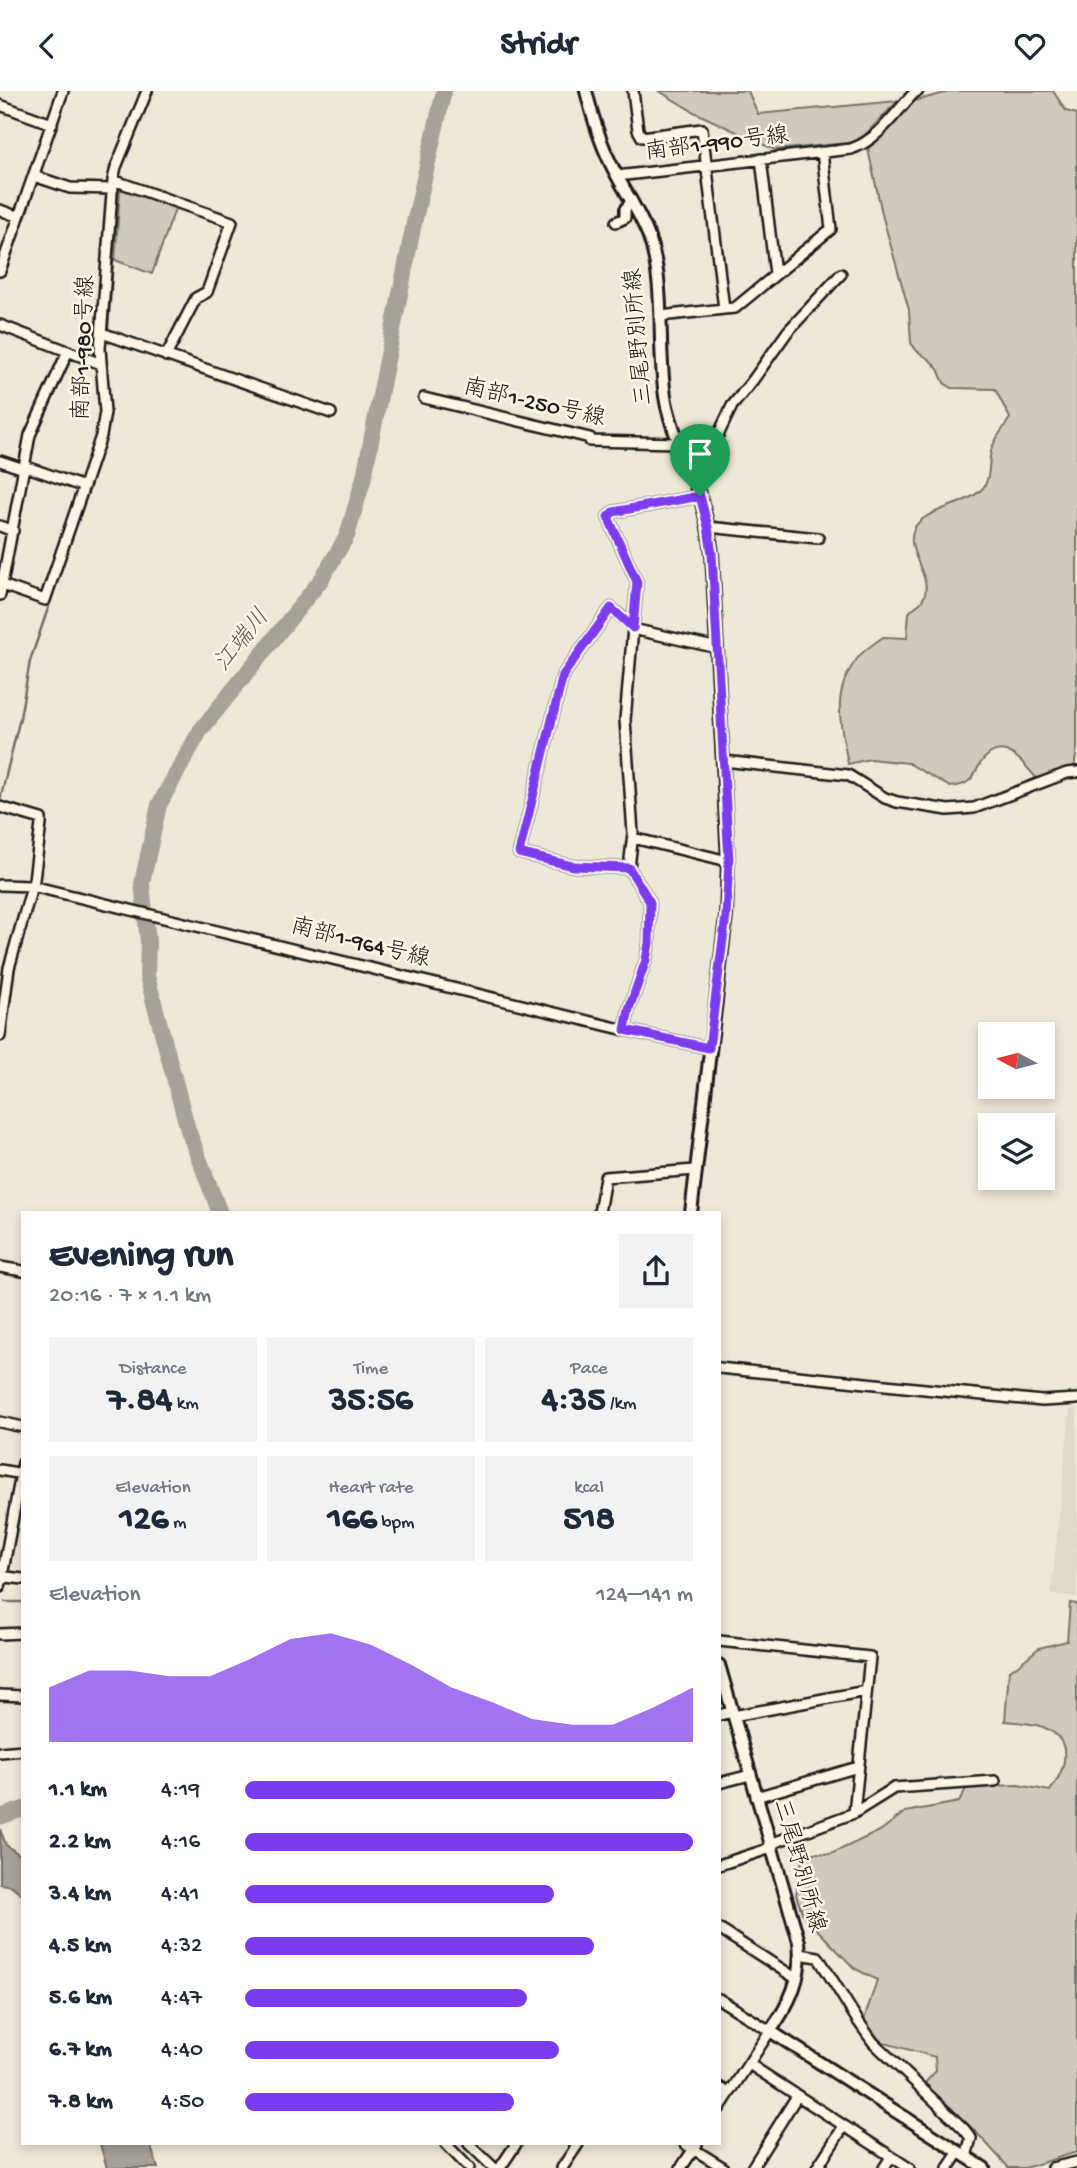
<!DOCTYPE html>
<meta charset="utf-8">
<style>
body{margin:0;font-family:"Gochi Hand","Klee One",sans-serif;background:#f2f2f3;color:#1f2937;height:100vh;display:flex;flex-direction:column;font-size:26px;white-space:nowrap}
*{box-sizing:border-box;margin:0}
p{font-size:23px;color:#747a83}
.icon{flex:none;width:38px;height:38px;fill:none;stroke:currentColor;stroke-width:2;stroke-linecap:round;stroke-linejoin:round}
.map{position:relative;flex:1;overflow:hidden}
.panel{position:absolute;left:21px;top:1120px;width:700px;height:934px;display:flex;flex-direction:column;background:#fff;border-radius:0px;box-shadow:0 4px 10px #0003}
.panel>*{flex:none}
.needle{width:46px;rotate:277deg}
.controls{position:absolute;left:978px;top:931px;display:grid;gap:14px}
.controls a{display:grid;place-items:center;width:77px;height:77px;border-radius:0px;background:#fff;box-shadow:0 4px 10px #0003;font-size:35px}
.pin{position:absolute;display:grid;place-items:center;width:60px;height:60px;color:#fff;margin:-72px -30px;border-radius:50% 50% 50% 0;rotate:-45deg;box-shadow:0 0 7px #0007}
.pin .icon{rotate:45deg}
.round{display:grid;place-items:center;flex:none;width:74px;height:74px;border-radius:0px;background:#f2f2f3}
.head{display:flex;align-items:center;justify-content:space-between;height:119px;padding:0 28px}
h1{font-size:38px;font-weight:700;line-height:52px}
.figures{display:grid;grid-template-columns:repeat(3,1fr);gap:10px;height:119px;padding:7px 28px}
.figures div{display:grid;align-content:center;border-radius:0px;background:#f2f2f3;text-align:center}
.figures b{font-size:35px;font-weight:700}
.figures small{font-size:19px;font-weight:400}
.figures p{font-size:19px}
.chart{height:196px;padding:14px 28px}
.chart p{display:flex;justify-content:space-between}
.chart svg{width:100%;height:126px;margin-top:7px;fill:#7c3aed;opacity:.7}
ul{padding:0 28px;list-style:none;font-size:23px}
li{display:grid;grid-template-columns:112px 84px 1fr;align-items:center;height:52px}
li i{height:18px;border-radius:9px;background:#7c3aed}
header{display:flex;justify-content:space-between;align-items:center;height:91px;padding:0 28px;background:#fff;font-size:32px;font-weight:700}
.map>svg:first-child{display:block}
.built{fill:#ded9cb}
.green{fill:#cfcabd;stroke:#76736c;stroke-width:2}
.water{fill:#a7a299;stroke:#6f6c67;stroke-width:2}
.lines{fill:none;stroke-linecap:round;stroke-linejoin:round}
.stream{stroke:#6f6c67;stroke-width:2.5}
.river{stroke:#a7a299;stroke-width:16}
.minor-casing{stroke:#1c1c1c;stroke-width:14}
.major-casing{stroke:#1c1c1c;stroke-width:16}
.minor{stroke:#fcf5e5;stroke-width:9}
.major{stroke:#fcf5e5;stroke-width:10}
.route-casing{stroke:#fff;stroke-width:14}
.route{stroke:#7c3aed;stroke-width:9}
.labels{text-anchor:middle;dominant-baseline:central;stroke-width:5;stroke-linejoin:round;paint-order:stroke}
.street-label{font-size:23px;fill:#1c1c1c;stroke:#fcf5e5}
.water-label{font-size:24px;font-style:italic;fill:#5b5854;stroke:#fcf5e5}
</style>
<header><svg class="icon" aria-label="back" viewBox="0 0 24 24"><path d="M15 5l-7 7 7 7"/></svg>Stridr<svg class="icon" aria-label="heart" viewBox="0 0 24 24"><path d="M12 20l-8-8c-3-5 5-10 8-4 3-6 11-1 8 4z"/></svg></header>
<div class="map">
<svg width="1077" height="2077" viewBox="0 0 1077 2077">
<rect width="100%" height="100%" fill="#eee8d9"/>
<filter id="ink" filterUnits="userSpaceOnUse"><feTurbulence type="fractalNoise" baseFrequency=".0143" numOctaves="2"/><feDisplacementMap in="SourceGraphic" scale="14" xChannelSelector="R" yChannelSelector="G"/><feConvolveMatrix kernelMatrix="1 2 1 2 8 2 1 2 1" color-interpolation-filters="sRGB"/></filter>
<g filter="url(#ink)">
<!-- built -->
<path class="built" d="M1077 1317V1506L1051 1503 1070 1319Z"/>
<!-- green -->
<path class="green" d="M659 0H748L758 23 898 10 858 51 775 59 694 21Z
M953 0H1053L1066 20 1077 23V657L1074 678H1063L1037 688C1026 675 1006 647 987 665 972 677 980 693 950 696L908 672 870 668 848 673C841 634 830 603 857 568 863 559 874 553 883 546L907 547 909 522C912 517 917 515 921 511 938 489 903 462 914 438 924 417 966 416 983 397 991 387 988 372 991 360 994 348 1004 337 1010 327L995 298 952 297 944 292 938 278 930 269 917 260 911 252 909 219 883 127 868 58 914 10Z
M124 97 176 115 152 183 115 169 120 100Z
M1070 1512 1077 1513V2061L1025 2077H1009L977 2042 924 1993 936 1980 935 1966 881 1951 864 1929 877 1889 854 1877 803 1824 796 1804 803 1761 831 1763 880 1740 905 1721 959 1711 967 1696 1018 1694 1050 1700C1066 1678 1075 1649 1043 1636 1032 1632 1017 1631 1005 1630L1009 1579 1017 1575 1039 1557 1067 1550Z"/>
<!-- water -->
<path class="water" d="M0 1738 6 1754 23 1766V1805L12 1795 0 1793Z
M100 2053H150L158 2077H107Z"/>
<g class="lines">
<!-- stream -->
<path class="stream" d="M108 237 118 102
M105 266 106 251
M0 709 20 627 30 570 90 395 106 344 109 321
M5 1511H23"/>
<!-- river -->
<path class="river" d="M220 1122 188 1039 147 885 148 851 142 792 159 714 200 640 321 489 347 445 364 386 414 132 444 0
M0 1726 23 1718"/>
<!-- minor casing -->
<g class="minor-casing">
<path id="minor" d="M633 0 638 39 642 46 702 38 724 218 735 217 831 138 822 61
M0 14 52 33
M761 68 775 183
M34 85 70 97 113 98
M617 85 851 58C878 49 895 22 914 2L918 0
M113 89 232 131 207 201 196 207 166 265
M0 119 19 126
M616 131 625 127V118L632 110
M0 180 63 0
M660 225 724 218
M0 234 101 273
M102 242 331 322
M424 307 590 347V350L677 352
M0 370 21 377H30L84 396
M687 375 709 363 732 315 753 289 788 240 841 183
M0 435 13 440
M708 436 818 447
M2 494 45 509 101 345 105 321 100 258 113 89 116 76 147 0
M0 504 30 344 68 260
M724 670 848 684 885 707 897 711 948 719 974 717 1067 682 1077 681
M0 716 41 728V733L34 789 9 877 0 945
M633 747 728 770
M629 777 573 775 519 762 563 584 611 517 637 539 718 557
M0 794 32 795 625 939 709 957
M625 939 629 918 646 869 649 852 650 811 629 777 633 742 625 629 637 491 608 426 613 421 700 405
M599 1122 605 1086 695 1079
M0 1176 23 1180
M719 1277 1042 1310 1077 1308
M0 1331 23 1336
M0 1379 23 1383
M0 1491 7 1486 23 1488
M0 1496 23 1372
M0 1543 23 1542
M719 1550 870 1566 854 1722 776 1751 765 1759 719 1774
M0 1604 23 1605
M719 1624 732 1621
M733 1625 866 1600
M0 1661 23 1659
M719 1692 750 1684
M756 1706 858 1676
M854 1722 894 1697 995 1690
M719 1838 797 1888
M800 1863 818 1866 858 1930 873 1951 964 2038 971 2047 966 2066
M719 1908 770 1940 719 2018
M749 1973 909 2077
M719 1996 729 2002
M446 2053 469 2077
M469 2053 494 2077
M685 2053 724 2077
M500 2077 516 2053
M562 2077 578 2053
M681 2077 697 2053
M752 2077 797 2005
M817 2077 844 2035
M884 2077 891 2066
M948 2077 958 2062
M1052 2077 1077 2071"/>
</g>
<!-- major casing -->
<g class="major-casing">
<path id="major" d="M586 0C592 24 599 48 610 71 622 97 639 119 649 146 667 199 656 257 666 311 673 345 689 373 700 406 706 425 710 444 712 463L728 770 726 825 691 1122
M719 1574 799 1851C803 1885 790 1913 770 1940L984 2077"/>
</g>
<!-- minor -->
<use href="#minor" class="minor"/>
<!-- major -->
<use href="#major" class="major"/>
</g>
</g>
<g class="lines" filter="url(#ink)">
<!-- route casing -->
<g class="route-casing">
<path id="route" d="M700 405 708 436 712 463 729 770 726 825 709 957 625 939 629 918 646 869 649 852 650 811 629 777 573 775 519 762 563 584 611 517 633 537 637 491 608 426 613 421Z"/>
</g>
<!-- route -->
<use href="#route" class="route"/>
</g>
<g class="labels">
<!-- street labels -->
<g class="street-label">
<text transform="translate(717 54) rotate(-7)">南部1-990号線</text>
<text transform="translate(640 246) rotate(-95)">三尾野別所線</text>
<text transform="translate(85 257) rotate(-88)">南部1-980号線</text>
<text transform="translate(534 313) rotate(13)">南部1-250号線</text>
<text transform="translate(360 853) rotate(14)">南部1-964号線</text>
<text transform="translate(798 1775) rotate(74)">三尾野別所線</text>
</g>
<!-- water labels -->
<g class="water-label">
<text transform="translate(243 550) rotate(-51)">江端川</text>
</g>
</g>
</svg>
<div class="controls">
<a><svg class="needle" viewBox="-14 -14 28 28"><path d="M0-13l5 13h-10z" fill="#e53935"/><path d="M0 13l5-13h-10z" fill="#747a83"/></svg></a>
<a><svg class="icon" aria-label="layers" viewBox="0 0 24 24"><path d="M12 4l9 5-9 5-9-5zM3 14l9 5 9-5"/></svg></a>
</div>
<div class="pin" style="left:700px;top:405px;background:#1e9e55"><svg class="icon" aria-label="arrive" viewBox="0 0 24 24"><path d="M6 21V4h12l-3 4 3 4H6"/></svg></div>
<section class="panel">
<div class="head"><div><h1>Evening run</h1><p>20:16 · 7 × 1.1 km</p></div><a class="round"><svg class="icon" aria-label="share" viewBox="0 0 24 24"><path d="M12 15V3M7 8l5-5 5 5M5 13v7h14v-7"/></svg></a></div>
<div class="figures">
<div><p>Distance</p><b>7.84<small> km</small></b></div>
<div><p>Time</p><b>35:56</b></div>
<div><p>Pace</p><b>4:35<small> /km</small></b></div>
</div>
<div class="figures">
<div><p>Elevation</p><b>126<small> m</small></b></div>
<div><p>Heart rate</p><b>166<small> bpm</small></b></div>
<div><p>kcal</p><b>518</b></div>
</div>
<div class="chart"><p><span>Elevation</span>124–141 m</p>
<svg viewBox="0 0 160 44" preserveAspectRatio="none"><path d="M0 44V25L10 19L20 19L30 21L40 21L50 15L60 8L70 6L80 10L90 17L100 25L110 30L120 36L130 38L140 38L150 32L160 25V44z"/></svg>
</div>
<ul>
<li><b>1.1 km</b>4:19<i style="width:96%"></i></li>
<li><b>2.2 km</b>4:16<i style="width:100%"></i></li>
<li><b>3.4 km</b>4:41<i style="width:69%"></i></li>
<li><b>4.5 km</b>4:32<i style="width:78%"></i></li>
<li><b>5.6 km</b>4:47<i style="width:63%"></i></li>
<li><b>6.7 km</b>4:40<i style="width:70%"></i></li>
<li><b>7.8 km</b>4:50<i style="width:60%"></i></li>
</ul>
</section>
</div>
